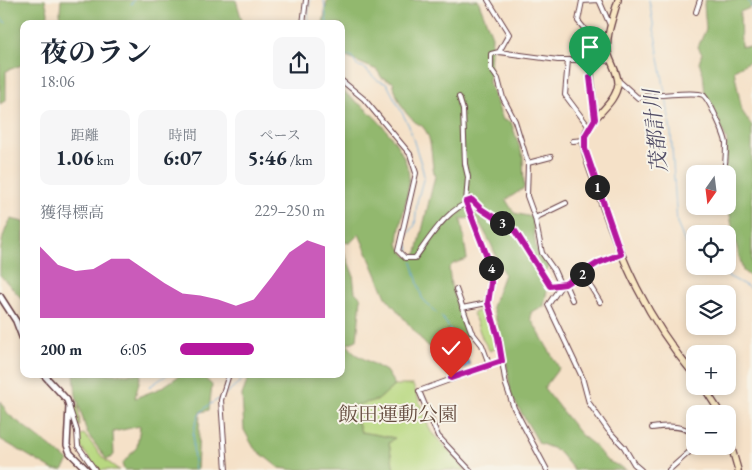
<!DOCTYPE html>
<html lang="ja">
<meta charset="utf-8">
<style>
body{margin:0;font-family:"EB Garamond","Noto Serif JP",serif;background:#f6f6f7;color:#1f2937;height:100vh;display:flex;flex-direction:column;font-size:19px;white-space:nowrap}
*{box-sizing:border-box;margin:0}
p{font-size:16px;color:#747a83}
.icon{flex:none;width:28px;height:28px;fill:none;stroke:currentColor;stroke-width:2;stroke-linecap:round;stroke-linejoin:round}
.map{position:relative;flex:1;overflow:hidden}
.panel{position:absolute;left:20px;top:20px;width:325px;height:358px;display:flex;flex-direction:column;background:#fff;border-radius:10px;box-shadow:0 2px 8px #0003}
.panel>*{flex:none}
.needle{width:32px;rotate:194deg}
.tools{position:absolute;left:686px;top:165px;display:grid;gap:10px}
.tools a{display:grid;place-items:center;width:50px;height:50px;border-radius:10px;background:#fff;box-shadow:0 2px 8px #0003;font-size:25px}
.pin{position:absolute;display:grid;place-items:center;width:42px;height:42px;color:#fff;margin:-51px -21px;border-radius:50% 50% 50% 0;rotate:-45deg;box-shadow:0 0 5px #0007}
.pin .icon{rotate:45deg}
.km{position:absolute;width:25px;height:25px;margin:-12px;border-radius:50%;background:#222;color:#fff;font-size:14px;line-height:25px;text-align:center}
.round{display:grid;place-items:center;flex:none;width:52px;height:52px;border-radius:10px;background:#f6f6f7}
.overview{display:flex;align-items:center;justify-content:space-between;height:85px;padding:0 20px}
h1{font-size:28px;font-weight:700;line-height:38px}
.stats{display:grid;grid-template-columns:repeat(3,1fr);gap:8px;height:85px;padding:5px 20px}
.stats div{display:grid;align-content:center;border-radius:10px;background:#f6f6f7;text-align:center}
.stats b{font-size:21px;font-weight:700}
.stats small{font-size:14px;font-weight:400}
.stats p{font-size:14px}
.chart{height:140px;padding:10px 20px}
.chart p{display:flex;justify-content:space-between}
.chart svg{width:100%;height:90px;margin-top:5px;fill:#b5179e;opacity:.7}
ul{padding:0 20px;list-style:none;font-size:16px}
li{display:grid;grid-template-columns:80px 60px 1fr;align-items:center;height:38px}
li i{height:12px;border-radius:6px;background:#b5179e}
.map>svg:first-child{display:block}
.green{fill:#b8d880;stroke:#817c56}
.forest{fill:#92b86e;stroke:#6e6c4c}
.water{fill:#66a9da;stroke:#586482}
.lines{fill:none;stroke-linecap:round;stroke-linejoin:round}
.stream{stroke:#66a9da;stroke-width:1}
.minor-casing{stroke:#643c43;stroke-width:6}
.tertiary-casing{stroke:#643c43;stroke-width:8}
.secondary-casing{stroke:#643c43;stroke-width:8}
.minor{stroke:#fff;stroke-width:4}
.tertiary{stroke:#fff;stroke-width:5}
.secondary{stroke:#f9e7c3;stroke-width:5.5}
.route-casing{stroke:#fff;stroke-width:10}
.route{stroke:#b5179e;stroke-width:6}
.labels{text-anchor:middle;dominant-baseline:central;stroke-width:4;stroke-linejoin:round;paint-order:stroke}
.park-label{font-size:20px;fill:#664d40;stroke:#f7f3e8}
.water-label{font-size:21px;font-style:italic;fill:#544f68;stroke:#f7f3e8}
</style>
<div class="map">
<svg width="752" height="470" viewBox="0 0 752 470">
<rect width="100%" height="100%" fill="#f7f3e8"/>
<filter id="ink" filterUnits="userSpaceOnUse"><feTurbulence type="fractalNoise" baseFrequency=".02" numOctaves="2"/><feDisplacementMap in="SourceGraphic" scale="10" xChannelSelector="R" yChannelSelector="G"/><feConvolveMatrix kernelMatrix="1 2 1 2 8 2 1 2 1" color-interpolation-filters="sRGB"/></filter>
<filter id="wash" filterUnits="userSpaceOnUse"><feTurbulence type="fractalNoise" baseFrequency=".0096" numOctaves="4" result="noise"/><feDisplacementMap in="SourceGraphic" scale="20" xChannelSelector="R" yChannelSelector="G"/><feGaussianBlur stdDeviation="1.12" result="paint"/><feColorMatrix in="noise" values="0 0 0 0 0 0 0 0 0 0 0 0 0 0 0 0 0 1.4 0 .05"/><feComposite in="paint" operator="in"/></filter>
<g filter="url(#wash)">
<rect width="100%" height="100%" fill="#f5e1c8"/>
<!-- green -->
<path class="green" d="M483 309 498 347 490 351 483 340 473 313Z
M395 385H413L431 432 467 470H394L389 443 395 438 361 432 352 406 378 400Z
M72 405H78L80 426H77Z
M84 434 104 459 119 470H98L81 447 79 436Z"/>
<!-- forest -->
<path class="forest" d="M0 0H45L48 12 47 24H24V64L6 71V100L0 104Z
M61 0H236L243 24H59Z
M327 0H478L492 36 489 82 503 120 511 122 523 157 524 188 506 200 514 213 532 217 536 249 549 268 538 276 547 290 544 306 531 312V319L559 368 544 388 580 434 594 445 606 460 627 470H574L557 450 539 443 511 395 504 345 492 307 504 274 491 244 477 218 461 219 467 259 453 264 449 268 451 286 468 334 463 339 449 329 444 335 450 345 442 353 426 345 386 297 359 234 350 243 341 242V88C351 100 357 101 367 110 384 125 410 156 409 180 408 201 399 222 398 244L406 256H414L417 252 435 176C430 162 434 139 423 127 420 124 415 123 413 120 402 111 396 96 393 82L382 78 377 70 341 55V24H323Z
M705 0H752V7L740 12 741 46 752 47V60L734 70 742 111 752 126V278L743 271 734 236 729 210 728 174H725L727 141 713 106 705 94 703 73 699 63 702 54 698 47 706 29 704 4Z
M11 219 24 222V301L0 275C0 253 0 236 11 219Z
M341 244 353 274 355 292 361 298 357 340 347 344 355 354 386 371 395 385 378 400 352 406 361 432 395 438 389 443 394 470H295L279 468 254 448 244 430 242 395 248 379 253 374H341Z
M74 374H141L135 398 161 388 182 374H200L212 385 209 410 200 412 197 470H124L122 464 137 447 140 426 113 432 114 455 107 460 87 433 76 395Z
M0 401 8 414 69 461 63 470H53L0 439Z"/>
<!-- water -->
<path class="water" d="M452 357 468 360 470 365 454 373 447 358Z"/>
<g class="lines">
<!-- stream -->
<path class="stream" d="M324 0 327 24
M649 0 665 92
M748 0 752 8
M131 4 134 0
M0 17 6 23
M307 24 310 0
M341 56H351L357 66 363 67 377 80 387 84 409 126 422 167 424 176 417 202 415 225 406 237 410 255
M666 96 671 133 677 223 685 243 695 254
M412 262 422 298 437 314
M709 266 752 289
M441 316 456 338
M149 387 168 374
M224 395 249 374
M195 470C193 451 189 422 205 408 209 404 215 402 219 399"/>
</g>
</g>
<g filter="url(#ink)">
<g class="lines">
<!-- minor casing -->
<g class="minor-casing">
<path id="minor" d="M488 0 509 34 499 52
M599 0 610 25
M696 12 700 0
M303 24 306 0
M568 60 565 95 589 127
M588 60 587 32 578 21 582 1 599 0
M591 63 595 119
M341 80 364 99 410 154 416 173 398 251 405 258H415C430 238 446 209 472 201L481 209 515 231 550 286 565 284 598 263 621 254
M618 80 638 98C646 96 697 91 703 95 709 99 725 135 726 143 726 152 726 165 723 174
M459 97 463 110 465 164 468 177 466 202 490 264 491 283 487 303 498 337 506 385 514 408 547 470
M573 141 585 140
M528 163 551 157
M535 218 566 203
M580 275 589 284 600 302
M565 284 572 300
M561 286 554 270 542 253 535 218 527 196 528 163 515 121 503 98 498 79 491 69V54L499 52 558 60H588L591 63 610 60
M561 286 548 305 582 377 589 403 608 430 624 447 634 464 641 470
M456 289 471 331 482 345 489 364
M462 308 487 303
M70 409 77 431 78 446 95 470
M652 428C666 426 687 424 695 437
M226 470 221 400 229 374
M470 470 438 436 419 391 502 361
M669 470 696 446"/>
</g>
<!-- tertiary casing -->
<g class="tertiary-casing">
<path id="tertiary" d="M0 296 16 321 24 342
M43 374 67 400 69 406 67 445 70 453 87 470"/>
</g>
<!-- secondary casing -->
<g class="secondary-casing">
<path id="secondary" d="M618 0C614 15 605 37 608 52 610 62 619 74 618 84 615 108 586 117 584 142 584 158 593 175 597 189 621 260 647 319 695 376
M703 386 721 414
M728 435 738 470"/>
</g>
<!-- minor -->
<use href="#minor" class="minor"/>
<!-- tertiary -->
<use href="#tertiary" class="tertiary"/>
<!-- secondary -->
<use href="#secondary" class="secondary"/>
</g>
</g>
<g class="lines" filter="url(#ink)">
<!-- route casing -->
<g class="route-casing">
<path id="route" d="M451 378 502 361 498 337 488 303 491 283 490 264 466 202 472 200 481 209 515 231 550 286 565 284 598 263 621 254 585 149V136L595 119 590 77"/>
</g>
<!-- route -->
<use href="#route" class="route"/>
</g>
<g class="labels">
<!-- park labels -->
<g class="park-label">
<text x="398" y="414">飯田運動公園</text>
</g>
<!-- water labels -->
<g class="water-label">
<text transform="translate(655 131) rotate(-96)">茂都計川</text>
</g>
</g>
</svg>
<div class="tools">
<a><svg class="needle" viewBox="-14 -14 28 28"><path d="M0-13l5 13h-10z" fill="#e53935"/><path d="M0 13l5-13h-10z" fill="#747a83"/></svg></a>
<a><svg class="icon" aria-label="locate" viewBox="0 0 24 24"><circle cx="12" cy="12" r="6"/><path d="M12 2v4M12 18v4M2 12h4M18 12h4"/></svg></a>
<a><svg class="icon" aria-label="layers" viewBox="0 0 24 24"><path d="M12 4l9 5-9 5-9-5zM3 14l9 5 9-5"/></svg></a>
<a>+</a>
<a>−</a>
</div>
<div class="pin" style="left:590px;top:77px;background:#1e9e55"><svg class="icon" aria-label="arrive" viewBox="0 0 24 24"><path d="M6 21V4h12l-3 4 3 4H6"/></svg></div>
<div class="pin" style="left:451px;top:378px;background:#d93025"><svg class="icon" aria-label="check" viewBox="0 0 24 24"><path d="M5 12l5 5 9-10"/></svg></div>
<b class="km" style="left:597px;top:187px">1</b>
<b class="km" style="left:582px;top:274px">2</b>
<b class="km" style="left:502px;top:223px">3</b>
<b class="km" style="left:491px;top:268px">4</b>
<section class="panel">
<div class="overview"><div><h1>夜のラン</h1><p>18:06</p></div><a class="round"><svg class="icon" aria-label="share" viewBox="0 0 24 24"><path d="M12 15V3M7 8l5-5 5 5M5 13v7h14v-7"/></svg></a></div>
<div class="stats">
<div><p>距離</p><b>1.06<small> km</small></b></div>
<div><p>時間</p><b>6:07</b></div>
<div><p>ペース</p><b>5:46<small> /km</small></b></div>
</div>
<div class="chart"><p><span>獲得標高</span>229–250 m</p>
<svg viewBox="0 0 160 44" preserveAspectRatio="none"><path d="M0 44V9L10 18L20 21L30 20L40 15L50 15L60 21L70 27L80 32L90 33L100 35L110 38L120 35L130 24L140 12L150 6L160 9V44z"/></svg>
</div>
<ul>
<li><b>200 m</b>6:05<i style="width:51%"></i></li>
</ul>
</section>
</div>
